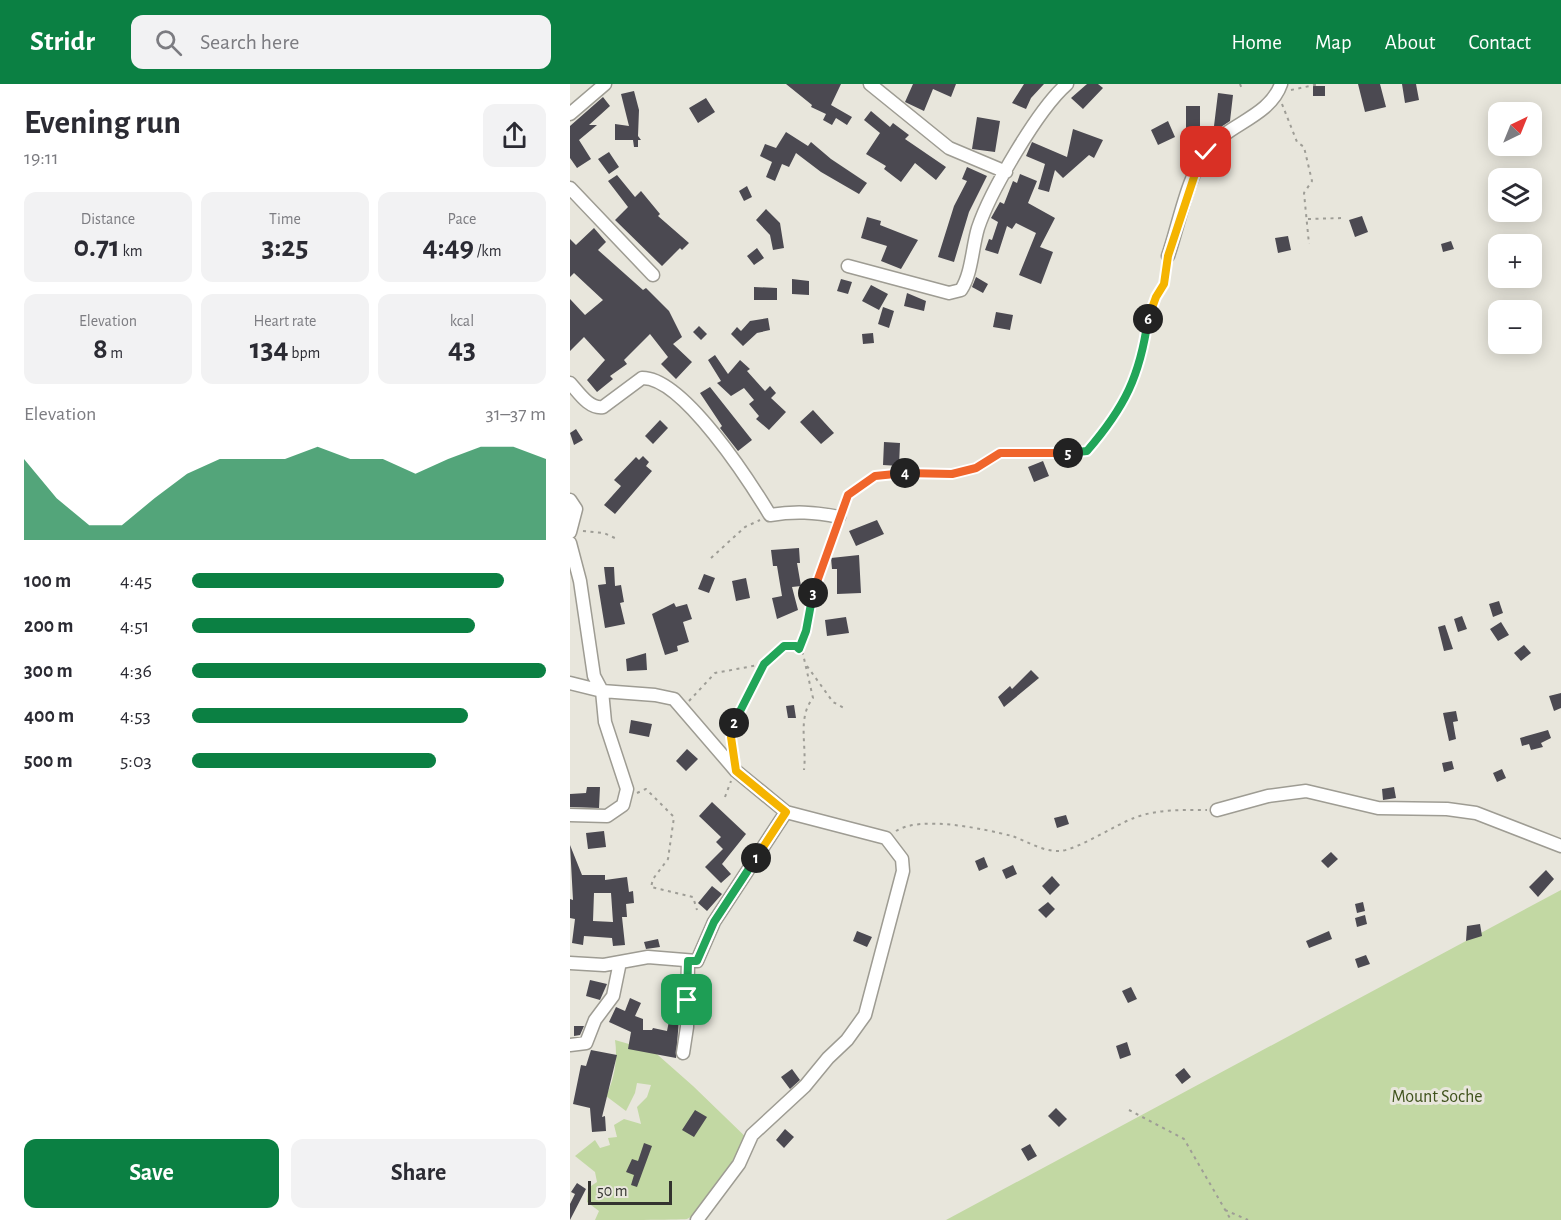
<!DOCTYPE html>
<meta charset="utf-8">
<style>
body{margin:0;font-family:"Alegreya Sans",sans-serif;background:#f2f2f3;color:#2b2b33;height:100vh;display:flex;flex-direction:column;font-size:22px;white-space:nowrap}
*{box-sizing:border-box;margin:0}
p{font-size:20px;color:#7c7c81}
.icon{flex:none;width:33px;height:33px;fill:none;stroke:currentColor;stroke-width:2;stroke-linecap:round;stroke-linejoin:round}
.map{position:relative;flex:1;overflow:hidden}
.side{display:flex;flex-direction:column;background:#fff;width:570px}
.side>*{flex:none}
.needle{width:39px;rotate:43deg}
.tools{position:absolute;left:918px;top:18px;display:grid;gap:12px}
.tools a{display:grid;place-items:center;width:54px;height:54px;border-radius:12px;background:#fff;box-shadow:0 3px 15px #0003;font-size:30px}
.scale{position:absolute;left:18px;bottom:15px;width:84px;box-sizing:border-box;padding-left:6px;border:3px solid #33332f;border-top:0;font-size:16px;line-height:21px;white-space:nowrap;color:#33332f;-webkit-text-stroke:4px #e8e6dc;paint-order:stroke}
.pin{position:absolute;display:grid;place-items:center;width:51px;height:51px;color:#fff;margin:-26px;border-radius:12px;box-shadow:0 3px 9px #0006}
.km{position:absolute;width:30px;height:30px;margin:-15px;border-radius:50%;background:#222;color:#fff;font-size:16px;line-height:30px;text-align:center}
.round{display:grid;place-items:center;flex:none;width:63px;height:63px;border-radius:12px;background:#f2f2f3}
.overview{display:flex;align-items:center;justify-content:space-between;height:102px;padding:0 24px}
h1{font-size:33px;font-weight:600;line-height:45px}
.figures{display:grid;grid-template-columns:repeat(3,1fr);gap:9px;height:102px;padding:6px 24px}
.figures div{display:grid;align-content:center;border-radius:12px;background:#f2f2f3;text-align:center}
.figures b{font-size:30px;font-weight:600}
.figures small{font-size:16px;font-weight:400}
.figures p{font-size:16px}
.chart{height:168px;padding:12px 24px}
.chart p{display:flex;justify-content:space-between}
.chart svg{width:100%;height:108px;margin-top:6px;fill:#0b8043;opacity:.7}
.action{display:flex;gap:12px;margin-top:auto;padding:12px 24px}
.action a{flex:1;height:69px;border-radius:12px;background:#0b8043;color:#fff;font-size:24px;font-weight:600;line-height:69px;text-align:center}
.action a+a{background:#f2f2f3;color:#2b2b33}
ul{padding:0 24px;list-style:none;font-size:20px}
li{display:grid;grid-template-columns:96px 72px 1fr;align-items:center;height:45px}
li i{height:15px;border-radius:8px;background:#0b8043}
header{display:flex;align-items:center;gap:36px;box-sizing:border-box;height:84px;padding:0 30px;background:#0b8043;color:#fff}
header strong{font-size:28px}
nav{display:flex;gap:33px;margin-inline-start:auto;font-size:21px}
.search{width:420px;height:54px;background:#f2f2f3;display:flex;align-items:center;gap:15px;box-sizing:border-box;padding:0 21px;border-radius:12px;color:#7c7c81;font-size:22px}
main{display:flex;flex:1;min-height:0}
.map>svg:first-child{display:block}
.green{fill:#c2d8a3}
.building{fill:#4b4951;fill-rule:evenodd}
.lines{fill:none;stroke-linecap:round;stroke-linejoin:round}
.street-casing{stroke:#9e9c93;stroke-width:15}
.path{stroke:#9e9d96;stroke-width:2;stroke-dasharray:3 4.5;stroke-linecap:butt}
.street{stroke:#fff;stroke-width:12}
.split-1-casing{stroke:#fff;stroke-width:12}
.split-2-casing{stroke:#fff;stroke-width:12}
.split-3-casing{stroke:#fff;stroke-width:12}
.split-4-casing{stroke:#fff;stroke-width:12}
.split-5-casing{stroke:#fff;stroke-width:12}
.split-6-casing{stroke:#fff;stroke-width:12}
.split-7-casing{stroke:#fff;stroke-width:12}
.split-1{stroke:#22a559;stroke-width:8}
.split-2{stroke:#f5b400;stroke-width:8}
.split-3{stroke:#22a559;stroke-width:8}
.split-4{stroke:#f0652b;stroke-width:8}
.split-5{stroke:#f0652b;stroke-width:8}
.split-6{stroke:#22a559;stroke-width:8}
.split-7{stroke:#f5b400;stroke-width:8}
.labels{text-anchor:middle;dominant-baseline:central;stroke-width:6;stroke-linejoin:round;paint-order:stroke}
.park-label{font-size:18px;fill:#40531d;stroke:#e8e6dc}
</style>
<header>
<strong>Stridr</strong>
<div class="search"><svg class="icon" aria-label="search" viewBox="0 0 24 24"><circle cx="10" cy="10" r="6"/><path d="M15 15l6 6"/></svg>Search here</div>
<nav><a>Home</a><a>Map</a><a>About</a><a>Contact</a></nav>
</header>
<main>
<section class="side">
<div class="overview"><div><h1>Evening run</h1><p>19:11</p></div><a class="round"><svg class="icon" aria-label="share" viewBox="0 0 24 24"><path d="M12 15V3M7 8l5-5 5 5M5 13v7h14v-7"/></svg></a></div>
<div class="figures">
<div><p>Distance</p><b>0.71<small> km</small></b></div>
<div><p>Time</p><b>3:25</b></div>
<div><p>Pace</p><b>4:49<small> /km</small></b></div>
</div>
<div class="figures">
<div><p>Elevation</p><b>8<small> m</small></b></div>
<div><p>Heart rate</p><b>134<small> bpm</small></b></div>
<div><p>kcal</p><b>43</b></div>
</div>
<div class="chart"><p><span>Elevation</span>31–37 m</p>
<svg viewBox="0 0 160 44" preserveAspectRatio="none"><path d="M0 44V11L10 27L20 38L30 38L40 27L50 17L60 11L70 11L80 11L90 6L100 11L110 11L120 17L130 11L140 6L150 6L160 11V44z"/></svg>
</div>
<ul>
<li><b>100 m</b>4:45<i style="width:88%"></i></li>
<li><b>200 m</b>4:51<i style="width:80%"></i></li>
<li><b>300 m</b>4:36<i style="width:100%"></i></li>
<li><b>400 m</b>4:53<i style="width:78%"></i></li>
<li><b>500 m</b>5:03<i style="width:69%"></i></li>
</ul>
<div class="action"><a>Save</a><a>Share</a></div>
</section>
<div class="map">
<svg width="991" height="1136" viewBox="0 0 991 1136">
<rect width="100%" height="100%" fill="#e8e6dc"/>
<!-- green -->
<path class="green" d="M991 806V1136H376Z
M63 949 123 1002 184 1061C169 1091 147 1120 117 1135 107 1136 41 1136 25 1136L29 1127 17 1118 18 1104 27 1098 25 1088 5 1072 25 1056 30 1064 40 1061 38 1054 47 1053 44 1041 54 1035 71 1040 67 1023 77 1013 81 1001 67 999 65 1009 56 1027 36 1012C44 996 48 976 45 956L59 960Z"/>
<!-- building -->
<path class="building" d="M216 0H271L261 21 282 33 277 41 266 34 262 41 253 36 256 30 241 23 242 21Z
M343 0H386L381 13 363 5 354 27 335 18Z
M454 0H474L461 14 456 25 442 19Z
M517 0H528L533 4 513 25 501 14Z
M788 0H810L816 23 795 28Z
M832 0H846L849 16 835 19Z
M743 2H755V12H743Z
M64 7 69 26 68 52 71 56H68V63H64L63 56H45V40L59 42 51 10Z
M648 9 663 11 660 37 651 43 644 42Z
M33 13 40 22 19 41H27L9 56 21 75 7 84 0 74V42Z
M136 14 145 28 128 39 119 24Z
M616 22H630V46L616 45Z
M301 27 320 43 323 39 339 51 335 55 376 83 366 96 345 79 331 98 314 85 316 82 296 70 310 49 294 36Z
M407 33 430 37 425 68 402 65Z
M598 37 605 53 588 61 581 46Z
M503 45 533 56 524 74 519 71 493 94 485 86 479 108 468 105 475 80 456 72 462 58 497 73Z
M216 48 238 62 241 58 261 75 297 99 289 110 251 88 226 69 219 83 212 80 205 97 196 93 202 78 190 72 195 60 206 64Z
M39 68 49 83 39 90 28 75Z
M397 83 417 92 399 128 384 178 368 173 384 122 397 97 392 95Z
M450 90 467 97 458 119 485 134 470 163 483 168 471 200 449 191 466 149 446 139 442 145 437 142 428 170 415 166 419 155 422 156 428 138 421 134 430 118 434 120 443 97 447 99Z
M47 91 65 113 71 107 90 130 88 132 119 159 112 166 110 164 92 182 45 136 58 123 38 97Z
M177 102 182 113 174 117 169 107Z
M196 125 210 139 214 164 203 166 200 151 186 136Z
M792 132 798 148 785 153 779 136Z
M297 133 311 137 310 141 348 156 331 185 311 177 317 162 291 154Z
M24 144 36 158 28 166 73 206 76 204 99 227 112 253 103 260 122 278 106 295 91 280 98 273 80 250 54 276 57 280 40 292 43 295 27 308 17 296 35 276 14 253 0 267V215L15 231 33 216 4 189 0 193V155L6 161Z
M718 152 721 166 708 169 705 154Z
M881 157 884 165 873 168 871 160Z
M187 164 194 174 184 181 177 172Z
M406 193 418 200 413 209 402 203Z
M222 195 239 197V211L222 210Z
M271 195 282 198 278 210 267 207Z
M301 201 318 210 309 226 292 217Z
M184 203 207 204V216H184Z
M337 209 356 217 354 227 334 222Z
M313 223 324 227 319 244 308 240Z
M426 228 443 231 440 246 423 243Z
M198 234 200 246 187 249 173 262 161 250 167 243 171 247 180 237Z
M129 242 137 250 131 256 123 248Z
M303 249 304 259 293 260 292 250Z
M145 271 158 290 170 276 180 285 177 287 195 307 200 302 206 309 201 314 216 328 199 346 186 335 189 332 179 320 184 316 174 304 161 312 147 299 151 297 138 276Z
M140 303 182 356 168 367 150 344 152 342 130 309Z
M243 326 264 349 251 360 230 338Z
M90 336 98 344 83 360 75 352Z
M6 345 13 356 4 361 0 349Z
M314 358 330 359 329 382 313 381Z
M73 372 79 378 76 382 82 387 45 430 34 421 51 402 44 396 66 373 69 376Z
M473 377 479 392 464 398 458 383Z
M307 436 314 450 286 462 279 447Z
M229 464 230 479H227L231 502 222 503 228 526 207 535 202 514 212 512 207 482H203L201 466Z
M289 471 291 509 267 510V485H262L261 474Z
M34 483H44L45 502 51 501 54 518 50 519 55 540 35 544 28 501 36 500Z
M134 490 145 494 139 509 128 505Z
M176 494 180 514 166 517 162 497Z
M929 517 933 529 923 533 919 520Z
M104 519 106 523 117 520 122 535 113 538 119 558 107 562 108 567 95 571 82 530Z
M892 532 897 545 888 548 884 535Z
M276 533 279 549 257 552 255 536Z
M931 538 939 551 928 557 920 545Z
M875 541 883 565 874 567 868 543Z
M954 561 961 569 951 577 944 569Z
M76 569 77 586 57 587 56 575Z
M461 586 469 594 434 623 428 613 440 602 442 605Z
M991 609V624L984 627 979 612Z
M224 621 226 634H218L216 622Z
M886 627 888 637 883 638 886 655 879 657 873 629Z
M61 636 82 640 79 653 59 649Z
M978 646 981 654 971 659 973 663 961 666 959 660 952 662 950 654Z
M117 665 128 675 116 687 106 677Z
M882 677 884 685 874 688 872 679Z
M932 685 936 694 927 698 923 689Z
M17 703H30L29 724 0 723V710L16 709Z
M824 703 826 714 813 716 812 705Z
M142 718 176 750 152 780 161 790 151 799 135 783 153 765 146 758 151 753 129 732Z
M496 731 499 740 487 744 484 734Z
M34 747 36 763 18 765 16 749Z
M0 761 12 791H35V796L57 793 59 808 63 807 64 819 56 820 57 833H52L55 861 43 862 42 854 14 852 13 861 2 859 5 835 0 834V815L3 816ZM24 809H41L43 838 23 837Z
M761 768 768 775 758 784 751 777Z
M414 773 418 783 409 787 405 777Z
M443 781 447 790 436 795 432 786Z
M976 786 984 795 968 813 959 803Z
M482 792 490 801 480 811 472 802Z
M142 802 152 810 137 827 128 819Z
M478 818 485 825 476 834 468 826Z
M793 818 795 827 787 829 785 820Z
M795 831 797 840 787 843 785 834Z
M910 840 912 852 896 857 897 842Z
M287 847 302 853 297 863 283 857Z
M759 847 762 855 739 864 736 857Z
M88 855 90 863 76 865 74 858Z
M796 871 800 880 788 884 785 875Z
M20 896 37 900 30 916 16 912Z
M561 903 567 915 558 919 552 907Z
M60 914 71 919 65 932 73 935V946H82L83 944 97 947 100 932 109 934 106 974 58 965 61 948 39 938 46 923 55 927Z
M4 942H14L10 951 4 952Z
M557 958 561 971 550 975 546 962Z
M21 966 47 971 32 1033 35 1032 36 1047 22 1048 20 1024 3 1020 11 981 16 982Z
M614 984 621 993 612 1000 605 991Z
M222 985 230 996 220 1005 211 993Z
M486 1024 497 1035 489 1043 478 1032Z
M125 1026 137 1033 124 1053 112 1046Z
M215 1045 224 1053 214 1064 206 1056Z
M74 1059 82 1062 67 1103 61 1101 64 1091 56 1088 62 1075 68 1077Z
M460 1060 467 1072 458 1077 451 1065Z
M7 1099 16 1105 0 1136V1120L5 1110 1 1108Z"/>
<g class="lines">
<!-- street casing -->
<g class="street-casing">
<path id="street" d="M300 0 379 64 436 88
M0 30 35 0
M0 104 83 191
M598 172C609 140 618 89 639 64 659 40 700 32 711 0
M278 182 379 209 391 206C402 189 402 164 408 144 420 108 468 25 497 0
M0 299C9 309 19 325 33 323L72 294C113 293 180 398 200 431 225 427 244 428 269 433
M0 416 6 425 0 448
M0 459 10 497 24 592 32 607 35 638 57 705 53 721 37 732 0 731
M0 599 32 607 85 611 104 615 166 687 216 728 316 754 332 775 333 787 295 931 277 956 258 974 235 1002 182 1051 169 1080 127 1136
M647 726 698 712 736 707 808 724 877 725 906 729 991 762
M0 879 34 881 78 873 127 877 144 838 216 728
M0 961 16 959 25 936 43 912 50 878
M113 969 117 943 118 877"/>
</g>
<!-- path -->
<path class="path" d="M670 0 672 5
M721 6 749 0
M712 20 727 58 734 63 742 97 734 109 739 160
M738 135 774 134
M273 423C278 410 291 395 306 392 329 386 354 392 379 390 405 388 410 376 430 370 441 366 459 370 471 370 487 370 502 369 517 367L546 330 568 290 569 271 579 231 594 200 597 183
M13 447 34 449 47 455
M141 474 175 443 190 436
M229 565 236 547 243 507 266 445
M237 582 263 618 276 625
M119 617 145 589 194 580 214 562H226L233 570 243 614C227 634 237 661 234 686
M163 666 164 635 194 580
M67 709 76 705 104 733 98 775 83 795 81 803 123 813 127 826
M155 713 161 697
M326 747C351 731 414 745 442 752 457 757 473 768 490 767 507 766 545 741 564 734 587 725 613 726 637 726
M559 1026 614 1055 661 1136
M655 1126 678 1136"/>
<!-- street -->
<use href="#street" class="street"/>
</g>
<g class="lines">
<!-- split-1 casing -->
<g class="split-1-casing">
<path id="split-1" d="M117 916 118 877H127L144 838 186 774"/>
</g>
<!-- split-2 casing -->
<g class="split-2-casing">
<path id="split-2" d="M164 639 161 653 166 687 216 728 186 774"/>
</g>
<!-- split-3 casing -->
<g class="split-3-casing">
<path id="split-3" d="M164 639 194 580 214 562H226L229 565 236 547 243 509"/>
</g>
<!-- split-4 casing -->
<g class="split-4-casing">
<path id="split-4" d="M243 509 278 411 305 392 335 389"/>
</g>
<!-- split-5 casing -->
<g class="split-5-casing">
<path id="split-5" d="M335 389 382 390 406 384 430 369H498"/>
</g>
<!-- split-6 casing -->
<g class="split-6-casing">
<path id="split-6" d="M498 369 517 367C555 323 570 292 578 235"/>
</g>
<!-- split-7 casing -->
<g class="split-7-casing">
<path id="split-7" d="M578 235 586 213 594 200 598 172 626 87 636 68"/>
</g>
<!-- split-1 -->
<use href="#split-1" class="split-1"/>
<!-- split-2 -->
<use href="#split-2" class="split-2"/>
<!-- split-3 -->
<use href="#split-3" class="split-3"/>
<!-- split-4 -->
<use href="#split-4" class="split-4"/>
<!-- split-5 -->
<use href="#split-5" class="split-5"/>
<!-- split-6 -->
<use href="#split-6" class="split-6"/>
<!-- split-7 -->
<use href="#split-7" class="split-7"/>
</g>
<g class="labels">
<!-- park labels -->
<g class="park-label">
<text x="867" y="1013">Mount Soche</text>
</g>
</g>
</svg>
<div class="tools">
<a><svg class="needle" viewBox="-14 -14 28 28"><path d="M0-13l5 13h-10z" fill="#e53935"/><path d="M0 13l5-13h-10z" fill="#7c7c81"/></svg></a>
<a><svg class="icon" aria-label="layers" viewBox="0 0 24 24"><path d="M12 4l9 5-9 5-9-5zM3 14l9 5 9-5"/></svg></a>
<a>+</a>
<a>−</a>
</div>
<div class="scale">50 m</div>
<div class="pin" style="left:117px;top:916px;background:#1e9e55"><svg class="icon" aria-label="arrive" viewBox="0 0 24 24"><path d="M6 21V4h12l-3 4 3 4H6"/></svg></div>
<div class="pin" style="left:636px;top:68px;background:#d93025"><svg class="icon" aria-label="check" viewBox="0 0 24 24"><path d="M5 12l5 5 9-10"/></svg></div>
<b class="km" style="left:186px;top:774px">1</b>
<b class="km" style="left:164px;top:639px">2</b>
<b class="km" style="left:243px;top:509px">3</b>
<b class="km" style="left:335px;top:389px">4</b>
<b class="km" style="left:498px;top:369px">5</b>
<b class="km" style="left:578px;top:235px">6</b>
</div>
</main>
